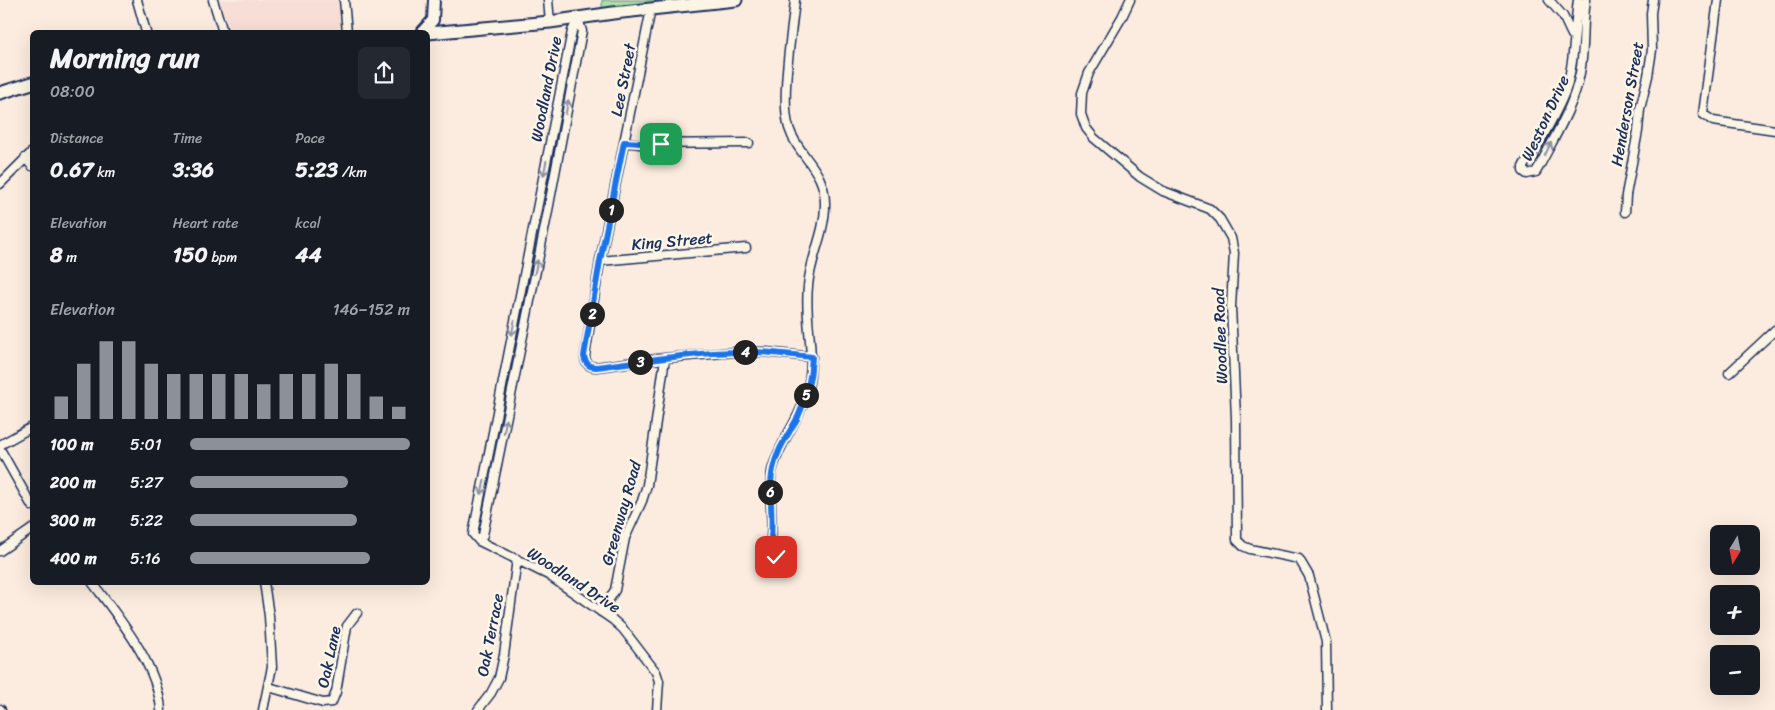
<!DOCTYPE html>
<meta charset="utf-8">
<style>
body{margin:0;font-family:Sriracha,sans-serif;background:#242831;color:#f1f3f6;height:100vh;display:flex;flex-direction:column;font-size:19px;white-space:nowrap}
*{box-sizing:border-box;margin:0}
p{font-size:16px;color:#9ea1a6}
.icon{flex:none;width:28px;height:28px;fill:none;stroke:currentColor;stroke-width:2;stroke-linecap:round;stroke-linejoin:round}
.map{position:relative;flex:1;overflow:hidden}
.details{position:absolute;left:30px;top:30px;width:400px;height:555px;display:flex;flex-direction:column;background:#171b24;border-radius:8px;box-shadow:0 5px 20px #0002}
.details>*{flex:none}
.needle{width:32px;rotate:190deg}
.controls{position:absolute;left:1710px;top:525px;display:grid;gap:10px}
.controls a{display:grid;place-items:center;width:50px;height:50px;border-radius:8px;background:#171b24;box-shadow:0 5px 20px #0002;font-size:25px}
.pin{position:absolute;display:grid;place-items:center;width:42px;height:42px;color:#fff;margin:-21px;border-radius:10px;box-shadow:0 2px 8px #0006}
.km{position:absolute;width:25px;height:25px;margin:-12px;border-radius:50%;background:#222;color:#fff;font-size:14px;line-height:25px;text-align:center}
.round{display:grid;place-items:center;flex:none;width:52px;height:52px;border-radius:8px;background:#242831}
.overview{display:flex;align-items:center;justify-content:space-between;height:85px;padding:0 20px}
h1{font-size:28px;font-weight:700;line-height:38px}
.figures{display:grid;grid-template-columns:repeat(3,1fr);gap:8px;height:85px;padding:5px 20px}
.figures div{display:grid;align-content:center}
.figures b{font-size:21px;font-weight:700}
.figures small{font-size:14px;font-weight:400}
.figures p{font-size:14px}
.chart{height:140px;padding:10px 20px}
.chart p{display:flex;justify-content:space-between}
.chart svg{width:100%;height:90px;margin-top:5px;stroke:#8c9099;stroke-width:6}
ul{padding:0 20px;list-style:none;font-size:16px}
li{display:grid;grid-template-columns:80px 60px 1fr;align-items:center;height:38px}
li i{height:12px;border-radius:6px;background:#8c9099}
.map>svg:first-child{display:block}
.built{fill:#f7ded6}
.green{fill:#a9e0a4;stroke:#628881}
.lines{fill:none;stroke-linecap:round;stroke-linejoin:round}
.minor-casing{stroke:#1b2f5e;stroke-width:11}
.tertiary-casing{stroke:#1b2f5e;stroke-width:14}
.secondary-casing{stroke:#1b2f5e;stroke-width:15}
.minor{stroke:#fcf5e5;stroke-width:8}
.tertiary{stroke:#fcf5e5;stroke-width:10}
.secondary{stroke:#fcf5e5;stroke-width:11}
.oneway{stroke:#8c92a2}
.route-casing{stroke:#fff;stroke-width:10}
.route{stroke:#1a73e8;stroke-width:6}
.labels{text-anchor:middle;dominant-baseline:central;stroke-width:5;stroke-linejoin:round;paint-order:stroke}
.street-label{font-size:16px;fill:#1b2f5e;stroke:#fcf5e5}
</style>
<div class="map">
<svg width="1775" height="710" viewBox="0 0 1775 710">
<rect width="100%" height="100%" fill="#fcecdf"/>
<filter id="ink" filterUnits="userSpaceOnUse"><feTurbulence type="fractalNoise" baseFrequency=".02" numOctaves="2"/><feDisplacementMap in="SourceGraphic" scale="10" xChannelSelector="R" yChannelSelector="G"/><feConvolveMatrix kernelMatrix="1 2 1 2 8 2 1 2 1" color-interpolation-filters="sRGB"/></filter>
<g filter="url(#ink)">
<!-- built -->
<path class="built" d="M219 0H341L346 31 328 32H231Z"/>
<!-- green -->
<path class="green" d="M602 0H677L602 9Z"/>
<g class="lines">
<!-- minor casing -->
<g class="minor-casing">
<path id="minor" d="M137 0 146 32
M213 0 223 32
M344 0 347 32
M548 0 550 22
M1130 0 1122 17 1089 73 1082 93 1081 114 1086 128 1094 138 1140 177 1163 191 1210 209 1220 219 1231 238 1234 253 1231 307 1236 418 1237 540 1243 546 1250 549 1299 559 1309 576 1326 642 1327 710
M1549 0 1563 16 1572 35
M1578 0C1574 30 1575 60 1566 89 1559 108 1548 127 1538 145 1533 152 1527 159 1523 167V171L1527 174 1536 172 1540 165C1555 136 1574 106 1580 73 1585 49 1582 24 1586 0
M1718 0 1703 114 1713 121 1775 130
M651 9 600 261 585 356C585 363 589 367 596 367L665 358 735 352H766L812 357
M578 19 572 31 473 534 479 541 548 575 613 620 623 629 656 672 659 681 657 710
M624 142 640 144 749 143
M25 158 32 166
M0 184 32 152
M1625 212 1626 195 1638 131 1640 109 1648 76 1652 50 1651 13 1653 0
M600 261 746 248
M1729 373 1775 330
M0 445 32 427
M0 449 32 506
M479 541 483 535 547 216 582 31 578 19
M763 553a7 7 0 1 1 14 0a7 7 0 1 1-14 0Z
M770 546C775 521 767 496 772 471 779 442 800 420 807 392 817 352 804 324 808 286 810 259 825 233 825 205 826 169 798 157 789 128 780 100 792 31 795 0
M0 551 32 529
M92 582C118 617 158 665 161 710
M601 612 615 590 625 538 642 501 647 485 665 358
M269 687 323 703 332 702 336 692 347 626 357 613
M0 709 1 710
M263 710 272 667 269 616 264 582
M478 710 491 693 499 678 504 655 517 559"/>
</g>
<!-- tertiary casing -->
<g class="tertiary-casing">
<path id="tertiary" d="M422 32 433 20 434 0"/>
</g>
<!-- secondary casing -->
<g class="secondary-casing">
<path id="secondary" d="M428 33 550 22 613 13 736 0
M0 93 32 83"/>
</g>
<!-- minor -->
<use href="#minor" class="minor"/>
<!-- tertiary -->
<use href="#tertiary" class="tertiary"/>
<!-- secondary -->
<use href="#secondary" class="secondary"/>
</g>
<!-- one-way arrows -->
<defs><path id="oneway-shaft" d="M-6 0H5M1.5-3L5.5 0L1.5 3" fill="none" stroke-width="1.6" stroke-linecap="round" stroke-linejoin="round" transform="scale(1.25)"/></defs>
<g class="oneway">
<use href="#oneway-shaft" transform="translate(567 107) rotate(-79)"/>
<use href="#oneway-shaft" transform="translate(1548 149) rotate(-64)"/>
<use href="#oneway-shaft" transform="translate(545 168) rotate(101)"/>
<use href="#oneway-shaft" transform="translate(536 267) rotate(-78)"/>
<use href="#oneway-shaft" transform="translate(513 328) rotate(101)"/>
<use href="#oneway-shaft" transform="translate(505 426) rotate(-80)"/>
<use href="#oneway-shaft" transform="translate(483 487) rotate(102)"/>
</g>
</g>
<g class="lines" filter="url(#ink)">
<!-- route casing -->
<g class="route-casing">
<path id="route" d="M661 144 624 142 600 261 584 356C585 363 589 367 596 367 645 361 695 352 744 352 767 351 790 355 812 357 811 378 807 398 798 417 789 434 777 449 773 469 767 494 775 520 770 546L776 550V557"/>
</g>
<!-- route -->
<use href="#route" class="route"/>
</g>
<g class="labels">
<!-- street labels -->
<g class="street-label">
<text transform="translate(623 80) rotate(-79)">Lee Street</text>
<text transform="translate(546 89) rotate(-79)">Woodland Drive</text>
<text transform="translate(1627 104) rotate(-80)">Henderson Street</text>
<text transform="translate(1545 118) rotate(-65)">Weston Drive</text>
<text transform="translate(672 241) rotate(-5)">King Street</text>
<text transform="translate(1220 336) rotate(-92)">Woodlee Road</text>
<text transform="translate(621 513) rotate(-74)">Greenway Road</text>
<text transform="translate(574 580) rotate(33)">Woodland Drive</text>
<text transform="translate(490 635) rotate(-79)">Oak Terrace</text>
<text transform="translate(329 657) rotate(-78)">Oak Lane</text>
</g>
</g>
</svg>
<div class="controls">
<a><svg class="needle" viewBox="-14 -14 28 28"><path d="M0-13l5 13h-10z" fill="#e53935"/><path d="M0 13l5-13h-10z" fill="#9ea1a6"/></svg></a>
<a>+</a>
<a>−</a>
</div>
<div class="pin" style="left:661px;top:144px;background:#1e9e55"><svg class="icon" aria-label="arrive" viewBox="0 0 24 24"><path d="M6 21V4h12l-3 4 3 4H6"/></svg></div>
<div class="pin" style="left:776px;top:557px;background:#d93025"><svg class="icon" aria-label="check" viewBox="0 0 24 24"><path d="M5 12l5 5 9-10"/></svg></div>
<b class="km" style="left:611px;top:210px">1</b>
<b class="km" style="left:592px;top:314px">2</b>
<b class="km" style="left:640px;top:362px">3</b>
<b class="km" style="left:745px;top:352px">4</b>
<b class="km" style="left:806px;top:395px">5</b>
<b class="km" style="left:770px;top:492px">6</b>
<section class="details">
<div class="overview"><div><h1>Morning run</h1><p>08:00</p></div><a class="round"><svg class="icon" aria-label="share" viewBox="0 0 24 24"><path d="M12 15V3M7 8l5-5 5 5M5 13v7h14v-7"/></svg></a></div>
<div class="figures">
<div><p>Distance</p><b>0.67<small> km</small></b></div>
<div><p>Time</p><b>3:36</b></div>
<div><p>Pace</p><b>5:23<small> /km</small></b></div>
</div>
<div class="figures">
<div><p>Elevation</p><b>8<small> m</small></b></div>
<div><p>Heart rate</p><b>150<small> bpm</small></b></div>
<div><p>kcal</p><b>44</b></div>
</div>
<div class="chart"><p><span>Elevation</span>146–152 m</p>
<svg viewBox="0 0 160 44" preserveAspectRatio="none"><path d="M5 44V33M15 44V17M25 44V6M35 44V6M45 44V17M55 44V22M65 44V22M75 44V22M85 44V22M95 44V27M105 44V22M115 44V22M125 44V17M135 44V22M145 44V33M155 44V38"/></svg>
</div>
<ul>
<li><b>100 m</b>5:01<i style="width:100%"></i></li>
<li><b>200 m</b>5:27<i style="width:72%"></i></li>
<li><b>300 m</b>5:22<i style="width:76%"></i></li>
<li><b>400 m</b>5:16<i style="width:82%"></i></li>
</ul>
</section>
</div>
